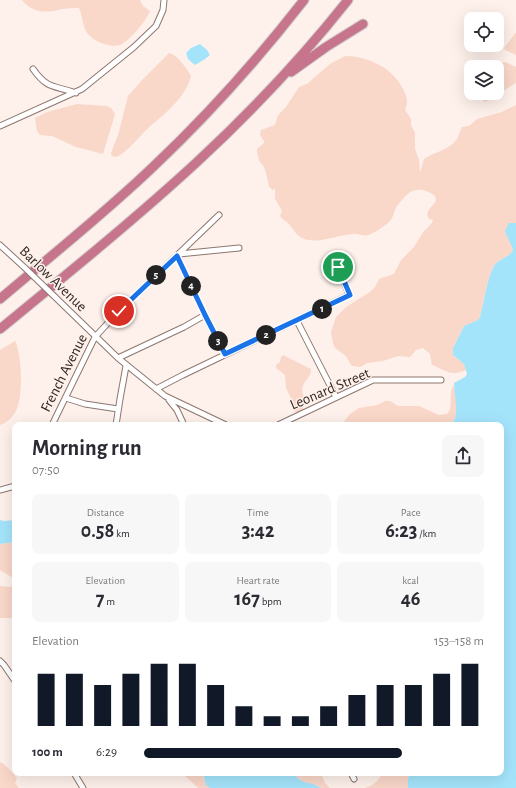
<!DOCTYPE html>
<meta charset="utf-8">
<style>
body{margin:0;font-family:"Alegreya Sans",sans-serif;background:#f7f7f7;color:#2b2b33;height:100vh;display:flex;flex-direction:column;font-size:15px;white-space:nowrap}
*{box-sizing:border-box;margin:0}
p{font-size:13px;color:#7c7c81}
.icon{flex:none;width:22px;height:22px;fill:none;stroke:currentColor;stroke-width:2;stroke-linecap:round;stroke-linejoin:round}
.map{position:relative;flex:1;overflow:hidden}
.details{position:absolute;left:12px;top:422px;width:492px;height:354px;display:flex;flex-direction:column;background:#fff;border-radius:8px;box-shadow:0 4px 16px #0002}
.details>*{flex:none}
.tools{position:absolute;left:464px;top:12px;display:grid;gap:8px}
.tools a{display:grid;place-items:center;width:40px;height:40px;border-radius:8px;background:#fff;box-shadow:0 4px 16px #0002;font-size:20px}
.pin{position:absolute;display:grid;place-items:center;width:34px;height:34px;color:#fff;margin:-17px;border:2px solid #fff;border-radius:50%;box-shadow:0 1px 4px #0007}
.km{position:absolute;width:20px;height:20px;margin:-10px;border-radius:50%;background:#222;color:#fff;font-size:11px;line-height:20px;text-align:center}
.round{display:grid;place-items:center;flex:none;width:42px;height:42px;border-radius:8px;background:#f7f7f7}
.summary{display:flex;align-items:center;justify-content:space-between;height:68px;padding:0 20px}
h1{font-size:22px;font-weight:600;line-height:30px}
.stats{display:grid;grid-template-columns:repeat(3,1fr);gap:6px;height:68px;padding:4px 20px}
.stats div{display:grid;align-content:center;border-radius:8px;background:#f7f7f7;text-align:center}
.stats b{font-size:20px;font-weight:600}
.stats small{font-size:11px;font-weight:400}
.stats p{font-size:11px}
.chart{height:112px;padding:8px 20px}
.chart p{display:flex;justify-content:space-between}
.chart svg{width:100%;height:72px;margin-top:4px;stroke:#111827;stroke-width:6}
ul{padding:0 20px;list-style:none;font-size:13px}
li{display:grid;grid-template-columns:64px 48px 1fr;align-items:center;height:30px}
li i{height:10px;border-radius:5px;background:#111827}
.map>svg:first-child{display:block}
.green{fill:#f9d7c9}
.water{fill:#a4e4fb}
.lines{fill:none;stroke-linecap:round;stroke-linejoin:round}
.street-casing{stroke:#8c776f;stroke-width:7}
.highway-casing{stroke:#d2d0cf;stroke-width:11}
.street{stroke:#fff;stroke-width:5}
.highway{stroke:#c6758c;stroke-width:9}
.street-bridge-casing{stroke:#8c776f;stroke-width:7;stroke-linecap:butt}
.street-bridge{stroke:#fff;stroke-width:5}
.route-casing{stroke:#fff;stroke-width:8}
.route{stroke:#1a73e8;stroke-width:5}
.labels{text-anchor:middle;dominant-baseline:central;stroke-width:3;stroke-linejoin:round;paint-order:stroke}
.street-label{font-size:15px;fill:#312824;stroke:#fef0ea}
</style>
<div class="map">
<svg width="516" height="788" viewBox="0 0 516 788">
<rect width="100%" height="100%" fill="#fef0ea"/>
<!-- green -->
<path class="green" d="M22 0H140L143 6 150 11C146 21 131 39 122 44 112 49 95 42 88 34 82 27 83 16 79 8 74 8 68 8 63 9 60 9 57 11 53 11 40 13 30 10 22 0Z
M516 32V55L505 50 504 48Z
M169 53C178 55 186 68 191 76 186 98 163 115 147 129 137 139 130 149 117 157L112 156 111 153 119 132 128 96 143 79Z
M345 56C368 56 393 68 403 89 405 93 407 97 407 101 407 104 406 107 405 110L411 119V125L415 133V149L419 160 420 173 424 159C434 152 450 150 457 139 459 135 460 131 462 127L469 126 477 119 502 112 516 105V223H509L507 237 511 242 513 250C509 258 499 258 494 266 487 277 484 303 480 317L478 320 464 326 453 348V355L464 364 466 370C451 377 445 370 432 365L430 354 423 348 416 350 410 357 398 356 383 361 367 363 360 367 353 366 351 365 346 356 335 348 333 343 331 332 336 317 346 307 370 292 375 287 379 279 394 274 401 260 414 247 424 231 432 223 433 220 429 219C424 212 432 207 436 201L435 196C428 190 417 187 409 193 405 196 400 202 397 206 393 212 394 218 389 222 383 227 375 233 368 235 363 237 358 233 353 234 337 235 317 245 302 238 296 235 293 229 289 224 286 221 283 220 280 216L282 211 275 199V189L273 190 269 187C268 180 266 173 264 167 263 164 262 165 260 162 258 158 257 153 257 149L264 143V141L260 135 261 130 275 125 278 115 286 107 299 87 307 84 330 64Z
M505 62 516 67V83L487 101 484 102 480 93H497V67H495V65L497 63Z
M77 104 107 106 111 108 115 114 103 154 76 147 52 136 40 135 37 131 35 118 47 112Z
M15 341C22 355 23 393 17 408 14 417 8 422 0 425V350Z
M283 355 311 369C312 380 296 383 305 399 305 401 304 402 303 404 302 410 306 409 297 413L295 412 292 400 286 388 285 375 276 368V365L280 362 281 357Z
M453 386C458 396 458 410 454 421L448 425H341L350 414 359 408 377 405 385 401H390L398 406H419L439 415 447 414C454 407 448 394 453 386Z
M15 542V618H0V586L11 587 14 581 13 578 0 570V544Z
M0 762C7 765 12 773 17 778L15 783 18 787V788H0Z
M182 773H203L204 779 210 788H198Z
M294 773H321L325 783 330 788H321L316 785 306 784 301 781Z
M382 773H410L408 779V788H365C372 786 379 781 382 773Z"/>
<!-- water -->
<path class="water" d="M200 44 207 50 210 55 205 59 195 65 188 59 186 53 191 48Z
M509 223H516V788H408V779L410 773H501V425H448L454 421C459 408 454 396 454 383L465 377 467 374 464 364 453 355V348L464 326 478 320 480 317C484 303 487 278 494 266 499 258 509 258 513 250 511 242 506 237 505 230Z
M0 520 4 521 15 520V542L0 544Z
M203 773H294C303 787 310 780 321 788H210L206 785Z"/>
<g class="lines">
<!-- street casing -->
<g class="street-casing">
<path id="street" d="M33 69C48 90 54 85 76 93
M0 126 82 89 134 47 156 26 163 10 164 0
M0 245 25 268
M179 254 239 248
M177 256 205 315 225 354
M54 296 118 358 165 396 226 425
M297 321 336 397
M118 358 184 327 205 315
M156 389 183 375 349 295 338 267
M66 398 85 404 118 409
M169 400 177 410 184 425
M52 425 95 337 119 311 219 215
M116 425 120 399 126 366
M278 425 373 380H441
M0 490 15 486
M0 661 4 665 15 681
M74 773 83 788
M351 773 354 779"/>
</g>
<!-- highway casing -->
<g class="highway-casing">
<path id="highway" d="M291 72 326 47 363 24
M0 299C52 255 105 213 154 166 208 115 258 59 304 0
M0 329C66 275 134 220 197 162 251 112 302 58 348 0"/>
</g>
<!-- street -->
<use href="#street" class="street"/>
<!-- highway -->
<use href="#highway" class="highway"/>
<!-- street-bridge casing -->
<g class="street-bridge-casing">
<path id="street-bridge" d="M25 268 54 296"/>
</g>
<!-- street-bridge -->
<use href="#street-bridge" class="street-bridge"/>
</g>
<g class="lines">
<!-- route casing -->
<g class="route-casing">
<path id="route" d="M119 311 177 256 205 315 225 354 350 295 338 267"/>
</g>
<!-- route -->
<use href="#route" class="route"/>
</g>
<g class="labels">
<!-- street labels -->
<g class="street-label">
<text transform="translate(53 279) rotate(44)">Barlow Avenue</text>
<text transform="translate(64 373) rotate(-63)">French Avenue</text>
<text transform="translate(330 389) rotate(-23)">Leonard Street</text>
</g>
</g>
</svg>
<div class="tools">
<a><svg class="icon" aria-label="locate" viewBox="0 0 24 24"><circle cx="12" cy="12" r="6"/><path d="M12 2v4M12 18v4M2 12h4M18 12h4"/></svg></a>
<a><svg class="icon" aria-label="layers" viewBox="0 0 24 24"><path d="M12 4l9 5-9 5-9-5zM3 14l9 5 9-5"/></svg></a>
</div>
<div class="pin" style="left:338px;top:267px;background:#1e9e55"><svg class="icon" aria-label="arrive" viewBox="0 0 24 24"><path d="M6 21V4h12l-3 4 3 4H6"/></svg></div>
<div class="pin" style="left:119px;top:311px;background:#d93025"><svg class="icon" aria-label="check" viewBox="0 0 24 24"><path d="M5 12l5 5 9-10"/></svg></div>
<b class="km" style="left:322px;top:309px">1</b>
<b class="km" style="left:266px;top:335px">2</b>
<b class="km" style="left:218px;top:341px">3</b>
<b class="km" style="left:191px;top:286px">4</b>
<b class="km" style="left:156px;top:275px">5</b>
<section class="details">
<div class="summary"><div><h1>Morning run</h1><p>07:50</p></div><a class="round"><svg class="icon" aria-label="share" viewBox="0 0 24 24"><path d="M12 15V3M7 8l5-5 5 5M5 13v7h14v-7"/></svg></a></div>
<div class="stats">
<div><p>Distance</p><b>0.58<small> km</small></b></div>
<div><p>Time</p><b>3:42</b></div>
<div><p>Pace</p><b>6:23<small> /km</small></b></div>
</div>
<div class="stats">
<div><p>Elevation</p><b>7<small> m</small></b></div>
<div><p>Heart rate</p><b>167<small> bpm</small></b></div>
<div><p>kcal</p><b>46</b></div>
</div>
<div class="chart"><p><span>Elevation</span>153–158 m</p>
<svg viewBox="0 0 160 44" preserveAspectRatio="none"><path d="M5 44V12M15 44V12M25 44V19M35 44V12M45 44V6M55 44V6M65 44V19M75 44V32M85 44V38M95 44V38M105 44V32M115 44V25M125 44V19M135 44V19M145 44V12M155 44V6"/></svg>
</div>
<ul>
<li><b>100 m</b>6:29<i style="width:76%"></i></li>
</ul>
</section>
</div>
